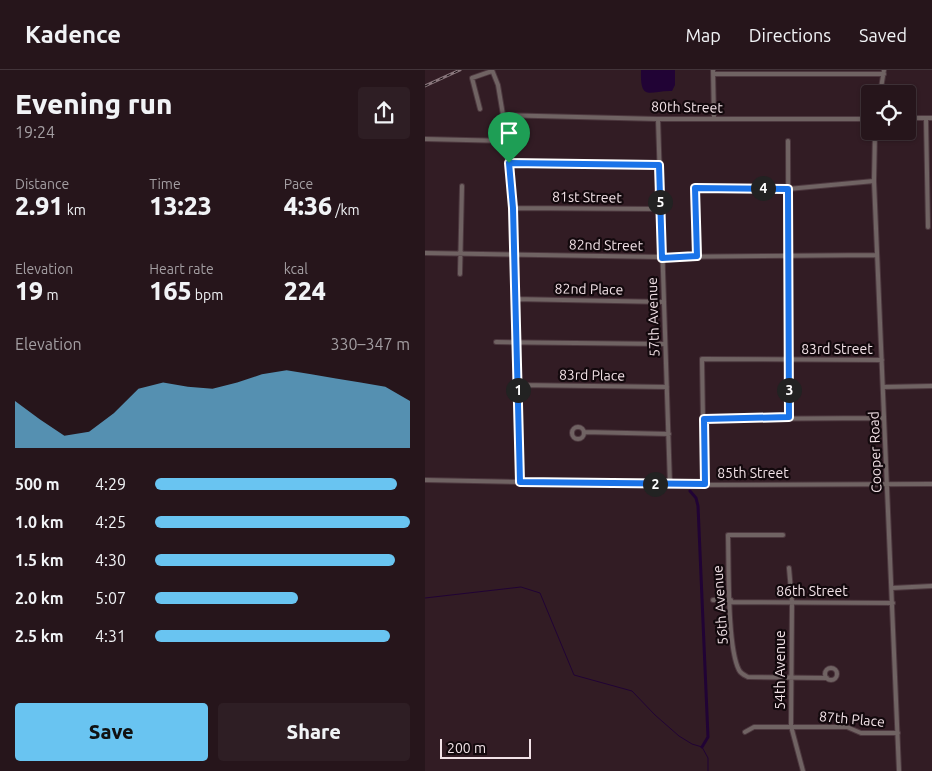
<!DOCTYPE html>
<meta charset="utf-8">
<style>
body{margin:0;font-family:Ubuntu,sans-serif;background:#2e1e24;color:#f1f3f6;height:100vh;display:flex;flex-direction:column;font-size:19px;white-space:nowrap}
*{box-sizing:border-box;margin:0}
p{font-size:16px;color:#a49fa3}
.icon{flex:none;width:28px;height:28px;fill:none;stroke:currentColor;stroke-width:2;stroke-linecap:round;stroke-linejoin:round}
.map{position:relative;flex:1;overflow:hidden}
.drawer{display:flex;flex-direction:column;background:#26151b;width:425px}
.drawer>*{flex:none}
.controls{position:absolute;left:436px;top:15px;display:grid;gap:10px}
.controls a{display:grid;place-items:center;width:55px;height:55px;border-radius:5px;background:#26151b;box-shadow:0 1px 4px #0004,0 0 0 1px #42343a;font-size:25px}
.scale{position:absolute;left:15px;bottom:12px;width:91px;box-sizing:border-box;padding-left:5px;border:2px solid #f2e2e7;border-top:0;font-size:14px;line-height:18px;white-space:nowrap;color:#f2e2e7;-webkit-text-stroke:4px #13090d;paint-order:stroke}
.pin{position:absolute;display:grid;place-items:center;width:42px;height:42px;color:#fff;margin:-51px -21px;border-radius:50% 50% 50% 0;rotate:-45deg;box-shadow:0 0 5px #0007}
.pin .icon{rotate:45deg}
.km{position:absolute;width:25px;height:25px;margin:-12px;border-radius:50%;background:#222;color:#fff;font-size:14px;line-height:25px;text-align:center}
.round{display:grid;place-items:center;flex:none;width:52px;height:52px;border-radius:5px;background:#2e1e24}
.headline{display:flex;align-items:center;justify-content:space-between;height:85px;padding:0 15px}
h1{font-size:28px;font-weight:800;line-height:38px}
.figures{display:grid;grid-template-columns:repeat(3,1fr);gap:8px;height:85px;padding:5px 15px}
.figures div{display:grid;align-content:center}
.figures b{font-size:25px;font-weight:800}
.figures small{font-size:14px;font-weight:400}
.figures p{font-size:14px}
.chart{height:140px;padding:10px 15px}
.chart p{display:flex;justify-content:space-between}
.chart svg{width:100%;height:90px;margin-top:5px;fill:#69c4f1;opacity:.7}
.action{display:flex;gap:10px;margin-top:auto;padding:10px 15px}
.action a{flex:1;height:58px;border-radius:5px;background:#69c4f1;color:#111;font-size:20px;font-weight:800;line-height:58px;text-align:center}
.action a+a{background:#2e1e24;color:#f1f3f6}
ul{padding:0 15px;list-style:none;font-size:16px}
li{display:grid;grid-template-columns:80px 60px 1fr;align-items:center;height:38px}
li i{height:12px;border-radius:6px;background:#69c4f1}
header{display:flex;align-items:center;gap:30px;box-sizing:border-box;height:70px;padding:0 25px;background:#26151b;border-bottom:1px solid #42343a}
header strong{font-size:24px}
nav{display:flex;gap:28px;margin-inline-start:auto;font-size:18px}
main{display:flex;flex:1;min-height:0}
.map>svg:first-child{display:block}
.water{fill:#210335}
.lines{fill:none;stroke-linecap:round;stroke-linejoin:round}
.stream{stroke:#210335;stroke-width:1}
.canal{stroke:#210335;stroke-width:3}
.minor-casing{stroke:#4d383f;stroke-width:6}
.minor{stroke:#706363;stroke-width:4}
.rail-casing{stroke:#89767c;stroke-width:3}
.rail{stroke:#13090d;stroke-width:1;stroke-dasharray:4;stroke-linecap:butt}
.route-casing{stroke:#fff;stroke-width:10}
.route{stroke:#1a73e8;stroke-width:6}
.labels{text-anchor:middle;dominant-baseline:central;stroke-width:4.5;stroke-linejoin:round;paint-order:stroke}
.street-label{font-size:14px;fill:#f2e2e7;stroke:#13090d}
</style>
<header>
<strong>Kadence</strong>
<nav><a>Map</a><a>Directions</a><a>Saved</a></nav>
</header>
<main>
<section class="drawer">
<div class="headline"><div><h1>Evening run</h1><p>19:24</p></div><a class="round"><svg class="icon" aria-label="share" viewBox="0 0 24 24"><path d="M12 15V3M7 8l5-5 5 5M5 13v7h14v-7"/></svg></a></div>
<div class="figures">
<div><p>Distance</p><b>2.91<small> km</small></b></div>
<div><p>Time</p><b>13:23</b></div>
<div><p>Pace</p><b>4:36<small> /km</small></b></div>
</div>
<div class="figures">
<div><p>Elevation</p><b>19<small> m</small></b></div>
<div><p>Heart rate</p><b>165<small> bpm</small></b></div>
<div><p>kcal</p><b>224</b></div>
</div>
<div class="chart"><p><span>Elevation</span>330–347 m</p>
<svg viewBox="0 0 160 44" preserveAspectRatio="none"><path d="M0 44V21L10 30L20 38L30 36L40 27L50 15L60 12L70 14L80 15L90 12L100 8L110 6L120 8L130 10L140 12L150 14L160 21V44z"/></svg>
</div>
<ul>
<li><b>500 m</b>4:29<i style="width:95%"></i></li>
<li><b>1.0 km</b>4:25<i style="width:100%"></i></li>
<li><b>1.5 km</b>4:30<i style="width:94%"></i></li>
<li><b>2.0 km</b>5:07<i style="width:56%"></i></li>
<li><b>2.5 km</b>4:31<i style="width:92%"></i></li>
</ul>
<div class="action"><a>Save</a><a>Share</a></div>
</section>
<div class="map">
<svg width="507" height="701" viewBox="0 0 507 701">
<rect width="100%" height="100%" fill="#321c24"/>
<!-- water -->
<path class="water" d="M216 0H250V15L247 21C225 20 215 33 216 0Z"/>
<g class="lines">
<!-- stream -->
<path class="stream" d="M0 528 96 517 115 523 149 605 207 621 230 645 254 666 267 674 277 677 283 688V701"/>
<!-- canal -->
<path class="canal" d="M265 421 271 428 273 436 283 667 277 677"/>
<!-- minor casing -->
<g class="minor-casing">
<path id="minor" d="M67 0 73 15 78 45 88 138 95 412
M288 0 289 49
M289 4H459
M455 24 459 0
M55 39 47 8 67 1
M78 45 233 49H445
M482 48H507
M501 48 503 157
M233 49 245 415
M450 61 449 111 474 701
M0 69 82 71
M363 71 364 347
M84 93 234 95
M88 138 235 139
M0 183 237 187 452 185
M272 186 270 118 363 119 449 111
M35 204 37 116
M89 229 239 232
M71 272 240 274
M93 315 242 317
M458 317 507 316
M279 349 459 348
M147 363a6 6 0 1 1 12 0a6 6 0 1 1-12 0Z
M159 362 244 364
M0 410 245 415 507 414
M279 414 277 289 457 290
M358 465H303C304 495 302 577 314 600 316 604 319 605 323 607L402 608
M364 498 367 532 366 656 378 701
M467 518 507 516
M288 530H306
M306 532 468 533
M400 604a6 6 0 1 1 12 0a6 6 0 1 1-12 0Z
M320 662 329 657H422L436 663H473"/>
</g>
<!-- minor -->
<use href="#minor" class="minor"/>
<!-- rail casing -->
<g class="rail-casing">
<path id="rail" d="M0 16 35 0"/>
</g>
<!-- rail -->
<use href="#rail" class="rail"/>
</g>
<g class="lines">
<!-- route casing -->
<g class="route-casing">
<path id="route" d="M84 93 234 95 237 188 272 186 270 118 363 119 364 347 279 349 280 414 95 412 88 138Z"/>
</g>
<!-- route -->
<use href="#route" class="route"/>
</g>
<g class="labels">
<!-- street labels -->
<g class="street-label">
<text transform="translate(262 37) rotate(1)">80th Street</text>
<text transform="translate(162 127) rotate(1)">81st Street</text>
<text transform="translate(181 175) rotate(1)">82nd Street</text>
<text transform="translate(164 219) rotate(1)">82nd Place</text>
<text transform="translate(228 247) rotate(-92)">57th Avenue</text>
<text x="412" y="279">83rd Street</text>
<text transform="translate(167 305) rotate(1)">83rd Place</text>
<text transform="translate(450 382) rotate(-92)">Cooper Road</text>
<text x="328" y="403">85th Street</text>
<text x="387" y="521">86th Street</text>
<text transform="translate(295 535) rotate(-94)">56th Avenue</text>
<text transform="translate(355 600) rotate(-90)">54th Avenue</text>
<text transform="translate(427 649) rotate(5)">87th Place</text>
</g>
</g>
</svg>
<div class="controls">
<a><svg class="icon" aria-label="locate" viewBox="0 0 24 24"><circle cx="12" cy="12" r="6"/><path d="M12 2v4M12 18v4M2 12h4M18 12h4"/></svg></a>
</div>
<div class="scale">200 m</div>
<div class="pin" style="left:84px;top:93px;background:#1e9e55"><svg class="icon" aria-label="arrive" viewBox="0 0 24 24"><path d="M6 21V4h12l-3 4 3 4H6"/></svg></div>
<b class="km" style="left:93px;top:320px">1</b>
<b class="km" style="left:230px;top:414px">2</b>
<b class="km" style="left:364px;top:320px">3</b>
<b class="km" style="left:338px;top:118px">4</b>
<b class="km" style="left:235px;top:132px">5</b>
</div>
</main>
